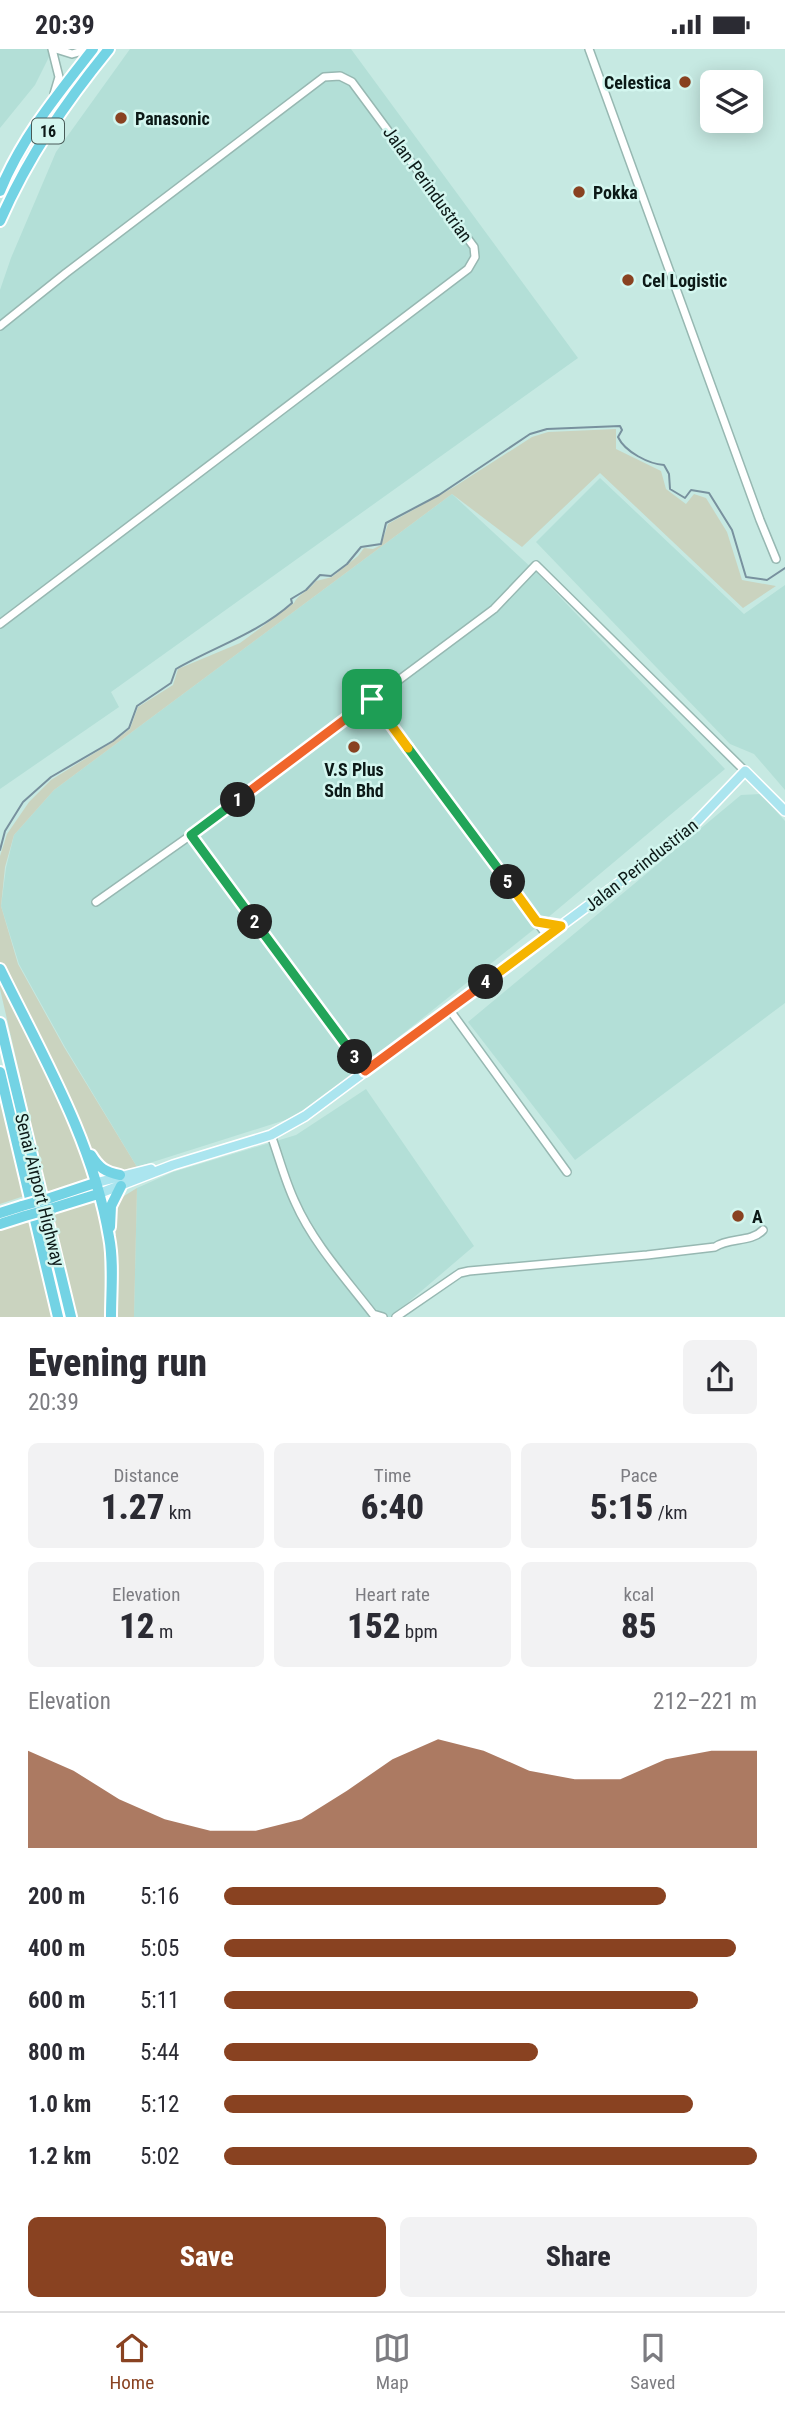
<!DOCTYPE html>
<meta charset="utf-8">
<style>
body{margin:0;font-family:"Roboto Condensed",sans-serif;background:#f2f2f3;color:#2b2b33;height:100vh;display:flex;flex-direction:column;font-size:26px;white-space:nowrap}
*{box-sizing:border-box;margin:0}
p{font-size:23px;color:#7c7c81}
.icon{flex:none;width:38px;height:38px;fill:none;stroke:currentColor;stroke-width:2;stroke-linecap:round;stroke-linejoin:round}
.map{position:relative;height:1268px;overflow:hidden}
.sheet{display:flex;flex-direction:column;background:#fff;flex:1}
.sheet>*{flex:none}
.buttons{position:absolute;left:700px;top:21px;display:grid;gap:14px}
.buttons a{display:grid;place-items:center;width:63px;height:63px;border-radius:10px;background:#fff;box-shadow:0 4px 18px #0003;font-size:35px}
.pin{position:absolute;display:grid;place-items:center;width:60px;height:60px;color:#fff;margin:-30px;border-radius:14px;box-shadow:0 4px 10px #0006}
.km{position:absolute;width:35px;height:35px;margin:-18px;border-radius:50%;background:#222;color:#fff;font-size:19px;line-height:35px;text-align:center}
.round{display:grid;place-items:center;flex:none;width:74px;height:74px;border-radius:10px;background:#f2f2f3}
.headline{display:flex;align-items:center;justify-content:space-between;height:119px;padding:0 28px}
h1{font-size:38px;font-weight:800;line-height:52px}
.stats{display:grid;grid-template-columns:repeat(3,1fr);gap:10px;height:119px;padding:7px 28px}
.stats div{display:grid;align-content:center;border-radius:10px;background:#f2f2f3;text-align:center}
.stats b{font-size:35px;font-weight:800}
.stats small{font-size:19px;font-weight:400}
.stats p{font-size:19px}
.chart{height:196px;padding:14px 28px}
.chart p{display:flex;justify-content:space-between}
.chart svg{width:100%;height:126px;margin-top:7px;fill:#894221;opacity:.7}
.cta{display:flex;gap:14px;margin-top:auto;padding:14px 28px}
.cta a{flex:1;height:80px;border-radius:10px;background:#894221;color:#fff;font-size:28px;font-weight:800;line-height:80px;text-align:center}
.cta a+a{background:#f2f2f3;color:#2b2b33}
ul{padding:0 28px;list-style:none;font-size:23px}
li{display:grid;grid-template-columns:112px 84px 1fr;align-items:center;height:52px}
li i{height:18px;border-radius:9px;background:#894221}
.status{display:flex;justify-content:space-between;align-items:center;height:49px;padding:0 35px;background:#fff;direction:ltr}
.status svg{height:19px;fill:currentColor}
.tab-bar{display:flex;justify-content:space-around;align-items:center;height:98px;border-top:2px solid #e1e1e2;background:#fff;font-size:19px;color:#7c7c81}
.tab-bar a{display:grid;justify-items:center;gap:4px}
.tab-bar .on{color:#894221}
.map>svg:first-child{display:block}
.built{fill:#b3dfd7}
.green{fill:#cad3bf}
.lines{fill:none;stroke-linecap:round;stroke-linejoin:round}
.stream{stroke:#78919e;stroke-width:2}
.minor-casing{stroke:#97b8b2;stroke-width:10}
.major-casing{stroke:#fff;stroke-width:12}
.highway-casing{stroke:#fff;stroke-width:14}
.minor{stroke:#fff;stroke-width:7}
.major{stroke:#abe5ef;stroke-width:9}
.highway{stroke:#73d3e4;stroke-width:10}
.highway-bridge-casing{stroke:#fff;stroke-width:14;stroke-linecap:butt}
.highway-bridge{stroke:#73d3e4;stroke-width:10}
.split-1-casing{stroke:#fff;stroke-width:14}
.split-2-casing{stroke:#fff;stroke-width:14}
.split-3-casing{stroke:#fff;stroke-width:14}
.split-4-casing{stroke:#fff;stroke-width:14}
.split-5-casing{stroke:#fff;stroke-width:14}
.split-6-casing{stroke:#fff;stroke-width:14}
.split-7-casing{stroke:#fff;stroke-width:14}
.split-1{stroke:#f0652b;stroke-width:9}
.split-2{stroke:#22a559;stroke-width:9}
.split-3{stroke:#22a559;stroke-width:9}
.split-4{stroke:#f0652b;stroke-width:9}
.split-5{stroke:#f5b400;stroke-width:9}
.split-6{stroke:#22a559;stroke-width:9}
.split-7{stroke:#f5b400;stroke-width:9}
.poi-dot{fill:#894221;stroke:#d3f6ef;stroke-width:2.5}
.labels{text-anchor:middle;dominant-baseline:central;stroke-width:5;stroke-linejoin:round;paint-order:stroke}
.shield{fill:#d3f6ef;stroke:#485b58;stroke-width:2}
.shield-label{font-size:16px;font-weight:bold;fill:#0c1917}
.poi-label{font-size:18px;font-weight:bold;fill:#0c1917;stroke:#d3f6ef;text-anchor:start}
.street-label{font-size:18px;fill:#0c1917;stroke:#d3f6ef}
</style>
<div class="status"><b>20:39</b><svg viewBox="0 0 49 12"><path d="M0 12V9h3v3zM5 12V6h3v6zM10 12V3h3v9zM15 12V0h3v12zM26 1h20v11H26zM47 4h2v5h-2z"/></svg></div>
<div class="map">
<svg width="785" height="1268" viewBox="0 0 785 1268">
<rect width="100%" height="100%" fill="#c6e9e2"/>
<!-- built -->
<path class="built" d="M0 0H53L35 36 0 79Z
M130 0H351L578 309 111 643 119 658 0 740V241L11 209 56 103Z
M600 429 744 565 785 536V741L754 705 730 695 536 493Z
M452 445 535 522 725 720 533 881 301 1066 137 1118 65 998 19 915 1 857 6 819 14 786 54 741Z
M761 745 785 772V954L575 1111 468 973 741 746Z
M366 1040 474 1197 391 1268H134L137 1139 173 1123 296 1086Z"/>
<!-- green -->
<path class="green" d="M616 380V400L661 422 666 440 686 455 694 445 706 449 727 483 742 531 776 537 743 559 600 424 522 498 452 445 54 741 14 786 5 818 1 857 18 915 64 998 137 1118 114 1123 97 1111 0 913V807L7 785 29 753 51 731 114 692 130 680 138 658 173 636 178 620 240 594 294 554C298 545 309 542 316 532L332 528 358 507 364 499 373 500 381 496 388 475 454 438 532 388 548 383Z
M0 926 68 1066 88 1130 47 1143 0 940Z
M0 1042 24 1147 0 1155Z
M137 1139 134 1268H118L115 1160 119 1150Z
M94 1151 104 1188 105 1268H77L52 1165Z
M33 1170 53 1268H0V1181Z"/>
<g class="lines">
<!-- stream -->
<path class="stream" d="M0 801 5 782 23 753 51 728 113 692 129 679 137 657 171 634 176 620C216 597 257 585 292 554L291 550 306 541 320 526 331 527 347 515 361 498 381 495 386 474 439 446 530 385 547 380 620 377 622 381 618 388C625 403 649 415 664 416L669 425 670 440 685 449 691 441 709 444 732 481 746 528 767 531 785 519"/>
<!-- minor casing -->
<g class="minor-casing">
<path id="minor" d="M52 0 59 28 54 45
M56 0 72 5 90 0
M589 0 760 471 776 510
M0 277 66 224 324 28 340 27 352 33 474 198 475 208 468 220 0 575
M372 651 548 888
M191 786 357 1010
M96 853 191 786 494 560 536 516 745 722
M449 960 567 1123
M271 1086C279 1108 285 1132 295 1153 313 1194 346 1230 373 1265L383 1268
M396 1268 460 1224 469 1222 647 1206 715 1198C729 1188 751 1194 763 1181"/>
</g>
<!-- major casing -->
<g class="major-casing">
<path id="major" d="M537 872 561 877
M355 1008 363 1013 376 1014
M95 1134 151 1120
M98 1145 173 1116 271 1086 305 1067 686 784 745 722 785 762"/>
</g>
<!-- highway casing -->
<g class="highway-casing">
<path id="highway" d="M0 142C22 88 58 45 93 0
M0 172C28 108 65 54 109 0
M0 920C42 1006 93 1092 109 1188 114 1213 111 1242 111 1268
M0 974 71 1268
M0 1023 58 1268
M91 1106C99 1119 105 1123 120 1126
M50 1149 95 1134
M53 1159 98 1145
M0 1164 22 1157
M0 1175 25 1167
M110 1178 111 1157 121 1137"/>
</g>
<!-- minor -->
<use href="#minor" class="minor"/>
<!-- major -->
<use href="#major" class="major"/>
<!-- highway -->
<use href="#highway" class="highway"/>
<!-- highway-bridge casing -->
<g class="highway-bridge-casing">
<path id="highway-bridge" d="M22 1157 50 1149
M25 1167 53 1159"/>
</g>
<!-- highway-bridge -->
<use href="#highway-bridge" class="highway-bridge"/>
</g>
<g class="lines">
<!-- split-1 casing -->
<g class="split-1-casing">
<path id="split-1" d="M238 751 372 650"/>
</g>
<!-- split-2 casing -->
<g class="split-2-casing">
<path id="split-2" d="M238 751 191 786 255 873"/>
</g>
<!-- split-3 casing -->
<g class="split-3-casing">
<path id="split-3" d="M255 873 355 1008"/>
</g>
<!-- split-4 casing -->
<g class="split-4-casing">
<path id="split-4" d="M355 1008 365 1022 486 933"/>
</g>
<!-- split-5 casing -->
<g class="split-5-casing">
<path id="split-5" d="M486 933 561 877 537 873 508 833"/>
</g>
<!-- split-6 casing -->
<g class="split-6-casing">
<path id="split-6" d="M408 699 508 833"/>
</g>
<!-- split-7 casing -->
<g class="split-7-casing">
<path id="split-7" d="M372 650 408 699"/>
</g>
<!-- split-1 -->
<use href="#split-1" class="split-1"/>
<!-- split-2 -->
<use href="#split-2" class="split-2"/>
<!-- split-3 -->
<use href="#split-3" class="split-3"/>
<!-- split-4 -->
<use href="#split-4" class="split-4"/>
<!-- split-5 -->
<use href="#split-5" class="split-5"/>
<!-- split-6 -->
<use href="#split-6" class="split-6"/>
<!-- split-7 -->
<use href="#split-7" class="split-7"/>
</g>
<!-- markers -->
<g class="poi-dot">
<circle cx="685" cy="33" r="7"/>
<circle cx="121" cy="69" r="7"/>
<circle cx="579" cy="143" r="7"/>
<circle cx="628" cy="231" r="7"/>
<circle cx="354" cy="698" r="7"/>
<circle cx="738" cy="1167" r="7"/>
</g>
<g class="labels">
<!-- shield labels -->
<rect class="shield" x="32" y="69.5" width="32" height="25" rx="5"/>
<g class="shield-label">
<text x="48" y="82">16</text>
</g>
<!-- poi labels -->
<g class="poi-label">
<text x="671" y="33" text-anchor="end">Celestica</text>
<text x="135" y="69">Panasonic</text>
<text x="593" y="143">Pokka</text>
<text x="642" y="231">Cel Logistic</text>
<text x="354" y="720" text-anchor="middle">V.S Plus<tspan x="354" dy="21">Sdn Bhd</tspan></text>
<text x="752" y="1167">A</text>
</g>
<!-- street labels -->
<g class="street-label">
<text transform="translate(428 135) rotate(54)">Jalan Perindustrian</text>
<text transform="translate(641 816) rotate(-38)">Jalan Perindustrian</text>
<text transform="translate(40 1141) rotate(76)">Senai Airport Highway</text>
</g>
</g>
</svg>
<div class="buttons">
<a><svg class="icon" aria-label="layers" viewBox="0 0 24 24"><path d="M12 4l9 5-9 5-9-5zM3 14l9 5 9-5"/></svg></a>
</div>
<div class="pin" style="left:372px;top:650px;background:#1e9e55"><svg class="icon" aria-label="arrive" viewBox="0 0 24 24"><path d="M6 21V4h12l-3 4 3 4H6"/></svg></div>
<b class="km" style="left:238px;top:751px">1</b>
<b class="km" style="left:255px;top:873px">2</b>
<b class="km" style="left:355px;top:1008px">3</b>
<b class="km" style="left:486px;top:933px">4</b>
<b class="km" style="left:508px;top:833px">5</b>
</div>
<section class="sheet">
<div class="headline"><div><h1>Evening run</h1><p>20:39</p></div><a class="round"><svg class="icon" aria-label="share" viewBox="0 0 24 24"><path d="M12 15V3M7 8l5-5 5 5M5 13v7h14v-7"/></svg></a></div>
<div class="stats">
<div><p>Distance</p><b>1.27<small> km</small></b></div>
<div><p>Time</p><b>6:40</b></div>
<div><p>Pace</p><b>5:15<small> /km</small></b></div>
</div>
<div class="stats">
<div><p>Elevation</p><b>12<small> m</small></b></div>
<div><p>Heart rate</p><b>152<small> bpm</small></b></div>
<div><p>kcal</p><b>85</b></div>
</div>
<div class="chart"><p><span>Elevation</span>212–221 m</p>
<svg viewBox="0 0 160 44" preserveAspectRatio="none"><path d="M0 44V10L10 17L20 27L30 34L40 38L50 38L60 34L70 24L80 13L90 6L100 10L110 17L120 20L130 20L140 13L150 10L160 10V44z"/></svg>
</div>
<ul>
<li><b>200 m</b>5:16<i style="width:83%"></i></li>
<li><b>400 m</b>5:05<i style="width:96%"></i></li>
<li><b>600 m</b>5:11<i style="width:89%"></i></li>
<li><b>800 m</b>5:44<i style="width:59%"></i></li>
<li><b>1.0 km</b>5:12<i style="width:88%"></i></li>
<li><b>1.2 km</b>5:02<i style="width:100%"></i></li>
</ul>
<div class="cta"><a>Save</a><a>Share</a></div>
</section>
<nav class="tab-bar">
<a class="on"><svg class="icon" aria-label="home" viewBox="0 0 24 24"><path d="M3 11l9-7 9 7M6 9v11h12V9"/></svg>Home</a>
<a><svg class="icon" aria-label="map" viewBox="0 0 24 24"><path d="M3 6l6-2 6 2 6-2v14l-6 2-6-2-6 2zM9 4v14M15 6v14"/></svg>Map</a>
<a><svg class="icon" aria-label="saved" viewBox="0 0 24 24"><path d="M7 4h10v16l-5-4-5 4z"/></svg>Saved</a>
</nav>
